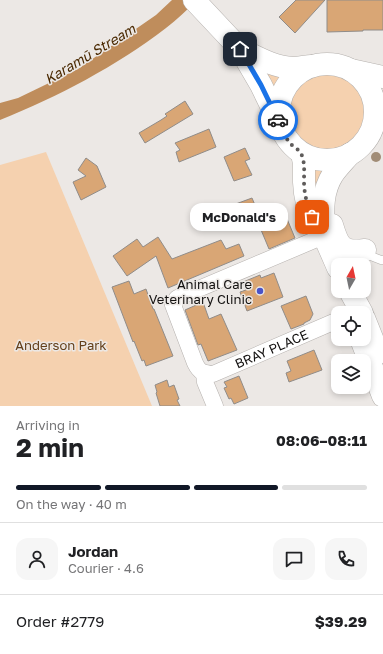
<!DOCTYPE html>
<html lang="en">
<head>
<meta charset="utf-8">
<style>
	body { margin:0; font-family:"Golos Text",sans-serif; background:#f6f6f6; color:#202124; height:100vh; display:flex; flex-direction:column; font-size:15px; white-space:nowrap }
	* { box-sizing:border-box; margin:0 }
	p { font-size:13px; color:#757577 }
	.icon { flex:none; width:22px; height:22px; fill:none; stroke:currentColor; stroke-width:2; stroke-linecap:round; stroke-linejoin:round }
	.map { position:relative; height:406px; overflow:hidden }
	.drawer { display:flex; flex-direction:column; background:#fff; flex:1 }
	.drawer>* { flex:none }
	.needle { width:26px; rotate:9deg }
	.tools { position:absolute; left:331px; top:258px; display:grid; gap:8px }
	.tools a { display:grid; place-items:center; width:40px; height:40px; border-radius:8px; background:#fff; box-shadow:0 2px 6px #0003; font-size:20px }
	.pin { position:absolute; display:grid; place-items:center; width:34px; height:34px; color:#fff; margin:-17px; border-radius:8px; box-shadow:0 2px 6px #0006 }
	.courier { position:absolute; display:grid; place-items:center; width:40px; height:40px; margin:-20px; border:3px solid #1a73e8; border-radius:50%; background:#fff; color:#222; box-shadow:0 1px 5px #0007 }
	.bubble { position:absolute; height:28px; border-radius:12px; background:#fff; box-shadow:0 2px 6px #0003; font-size:13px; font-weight:700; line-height:28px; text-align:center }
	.summary em { font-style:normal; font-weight:700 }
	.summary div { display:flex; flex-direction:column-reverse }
	.summary { display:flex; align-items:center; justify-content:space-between; height:68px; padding:0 16px }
	h1 { font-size:26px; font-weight:700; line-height:30px }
	.bar { display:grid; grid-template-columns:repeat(4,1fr); gap:6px 4px; align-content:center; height:48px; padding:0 16px }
	.bar i { height:5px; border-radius:3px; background:#e0e0e0 }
	.bar .selected { background:#111827 }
	.bar p { grid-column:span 4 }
	.line { display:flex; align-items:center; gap:10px; padding:0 16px; border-top:1px solid #e0e0e0 }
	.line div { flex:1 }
	.round { display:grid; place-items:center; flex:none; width:42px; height:42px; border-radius:12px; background:#f6f6f6 }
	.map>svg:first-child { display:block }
</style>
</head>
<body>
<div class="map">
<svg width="383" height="406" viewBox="0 0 383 406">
	<rect width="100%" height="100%" fill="#ece8e5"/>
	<g fill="#f5d1af">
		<circle cx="327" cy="112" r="48"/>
		<polygon points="260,67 289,74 276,96"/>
		<polygon points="46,152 152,406 0,406 0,165"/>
		<polygon points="311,165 316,166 329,167 317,203"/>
	</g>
	<path fill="#bf8d5c" d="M172,0h26c-11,9 -21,20 -32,28 -51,39 -107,68 -166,92v-17l18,-5 60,-29 78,-54z"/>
	<g fill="#d9a675" stroke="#908c89">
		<polygon points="296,0 325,0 295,33 279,17"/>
		<polygon points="327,0 383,0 383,30 363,30 363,31 327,32"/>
		<polygon points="185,101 193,114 145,143 139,133 161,120 167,116 165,114"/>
		<polygon points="209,129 216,147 179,162 176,152 180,150 175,143"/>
		<polygon points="245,148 250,159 245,161 252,175 234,181 224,157"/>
		<polygon points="86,158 97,166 106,187 81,200 73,182 86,176 78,170"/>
		<polygon points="252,198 260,217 242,226 233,205"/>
		<polygon points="285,214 295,238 269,249 259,225"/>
		<polygon points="158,237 172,259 221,240 226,249 239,244 244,256 168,288 156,256 127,276 113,256 137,239 143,247"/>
		<polygon points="274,273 283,297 247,311 240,292 246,290 243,282 260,275 261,278"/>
		<polygon points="129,281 134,294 146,289 153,309 154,309 173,356 146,366 144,360 142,361 134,341 133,342 112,287"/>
		<polygon points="306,296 313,314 310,320 304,323 304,324 291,329 281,306"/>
		<polygon points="203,302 209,319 221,314 237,350 208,361 201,344 198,345 185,310"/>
		<polygon points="314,350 322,370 289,382 286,373 291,371 287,361"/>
		<polygon points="239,376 248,398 234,404 231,398 229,399 224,388 227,387 224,382"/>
		<polygon points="167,380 169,387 174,385 179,399 177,400 180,406 160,406 156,393 157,392 155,385"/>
	</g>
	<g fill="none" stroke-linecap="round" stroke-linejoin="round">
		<defs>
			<polyline id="service" points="363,253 381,260 383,260"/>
			<g id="minor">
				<path id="s1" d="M324,236l-147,62 -4,7 22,58c5,10 8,10 18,11l125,-54"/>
				<polyline points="204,373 205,382 215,406"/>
			</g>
			<g id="secondary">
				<polyline points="194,0 240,49 261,85 279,122"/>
				<path d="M240,49c17,8 33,18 53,19 7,0 13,-2 19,-2"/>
				<circle cx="327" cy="112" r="48"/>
				<polyline points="351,70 383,77"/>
				<polyline points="302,154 304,163 304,182 305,193 308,209 315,225 324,236 338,268"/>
				<path d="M332,225c6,20 9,28 33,25"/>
				<path d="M324,233c-1,-21 -3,-40 9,-59 5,-7 11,-13 17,-20"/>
				<polyline points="350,291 362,313"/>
				<polyline points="364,318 378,353"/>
				<polyline points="361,339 383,396"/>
			</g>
		</defs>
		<use href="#service" stroke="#b5b1ae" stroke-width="9"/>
		<use href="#minor" stroke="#b5b1ae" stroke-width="17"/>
		<use href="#secondary" stroke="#b5b1ae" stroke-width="23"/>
		<use href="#service" stroke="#fff" stroke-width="8"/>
		<use href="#minor" stroke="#fff" stroke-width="16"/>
		<use href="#secondary" stroke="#fff" stroke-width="22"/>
	</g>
	<circle fill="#a18c76" cx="376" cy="157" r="5"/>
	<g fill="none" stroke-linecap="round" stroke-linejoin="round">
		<path stroke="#5f5c5b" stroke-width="4" stroke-dasharray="0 7.2" d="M278,120c4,8 6,16 12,23 3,4 11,7 12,13 3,8 2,16 2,25 0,12 3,24 8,36"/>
		<polyline stroke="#1a73e8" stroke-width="5" points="240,49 261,85 278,120"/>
	</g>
	<circle fill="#4a53c8" stroke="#ece8e5" stroke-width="1.5" cx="260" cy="291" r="4"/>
	<g text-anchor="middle" stroke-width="3" stroke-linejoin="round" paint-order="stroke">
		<g font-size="13" fill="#131110" stroke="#ece8e5" text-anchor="end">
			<text x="252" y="289">Animal Care<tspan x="252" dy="15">Veterinary Clinic</tspan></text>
		</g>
		<g font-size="13" fill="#64401b" stroke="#ece8e5">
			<text x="61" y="350">Anderson Park</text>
		</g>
		<g font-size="13" fill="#131110" stroke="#ece8e5">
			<text dy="5" stroke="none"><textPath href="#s1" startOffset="316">BRAY PLACE</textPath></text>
		</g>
		<g font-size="14" font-style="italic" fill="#492800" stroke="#ece8e5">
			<text transform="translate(90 54) rotate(-31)" y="5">Karamū Stream</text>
		</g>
	</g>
</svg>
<div class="tools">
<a><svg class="needle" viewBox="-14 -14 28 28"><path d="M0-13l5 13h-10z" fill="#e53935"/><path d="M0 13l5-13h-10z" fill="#757577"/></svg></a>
<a><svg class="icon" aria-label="locate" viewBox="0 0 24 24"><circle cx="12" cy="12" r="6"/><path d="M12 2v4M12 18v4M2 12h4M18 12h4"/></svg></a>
<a><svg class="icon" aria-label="layers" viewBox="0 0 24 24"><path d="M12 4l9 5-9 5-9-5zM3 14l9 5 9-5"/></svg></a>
</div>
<div class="pin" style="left:312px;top:217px;background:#ea580c"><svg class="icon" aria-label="bag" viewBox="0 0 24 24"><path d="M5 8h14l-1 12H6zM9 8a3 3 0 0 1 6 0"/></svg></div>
<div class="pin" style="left:240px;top:49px;background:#1f2937"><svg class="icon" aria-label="home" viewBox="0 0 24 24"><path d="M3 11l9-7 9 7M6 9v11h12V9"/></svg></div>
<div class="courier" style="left:278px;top:120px"><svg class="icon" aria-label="car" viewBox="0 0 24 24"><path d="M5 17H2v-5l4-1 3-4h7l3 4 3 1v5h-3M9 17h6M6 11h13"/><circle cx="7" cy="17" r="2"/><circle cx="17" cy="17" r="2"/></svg></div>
<div class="bubble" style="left:190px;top:203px;width:98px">McDonald's</div>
</div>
<section class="drawer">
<div class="summary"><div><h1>2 min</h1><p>Arriving in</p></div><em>08:06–08:11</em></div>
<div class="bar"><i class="selected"></i><i class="selected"></i><i class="selected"></i><i></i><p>On the way · 40 m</p></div>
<div class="line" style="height:72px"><a class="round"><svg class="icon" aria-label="person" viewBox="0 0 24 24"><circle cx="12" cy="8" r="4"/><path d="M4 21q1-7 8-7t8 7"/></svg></a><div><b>Jordan</b><p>Courier · 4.6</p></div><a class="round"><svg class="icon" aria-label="chat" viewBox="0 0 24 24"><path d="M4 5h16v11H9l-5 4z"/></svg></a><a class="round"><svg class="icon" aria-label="phone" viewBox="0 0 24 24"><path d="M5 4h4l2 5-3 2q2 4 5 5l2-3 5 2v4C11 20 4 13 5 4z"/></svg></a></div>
<div class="line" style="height:52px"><div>Order #2779</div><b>$39.29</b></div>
</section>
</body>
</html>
